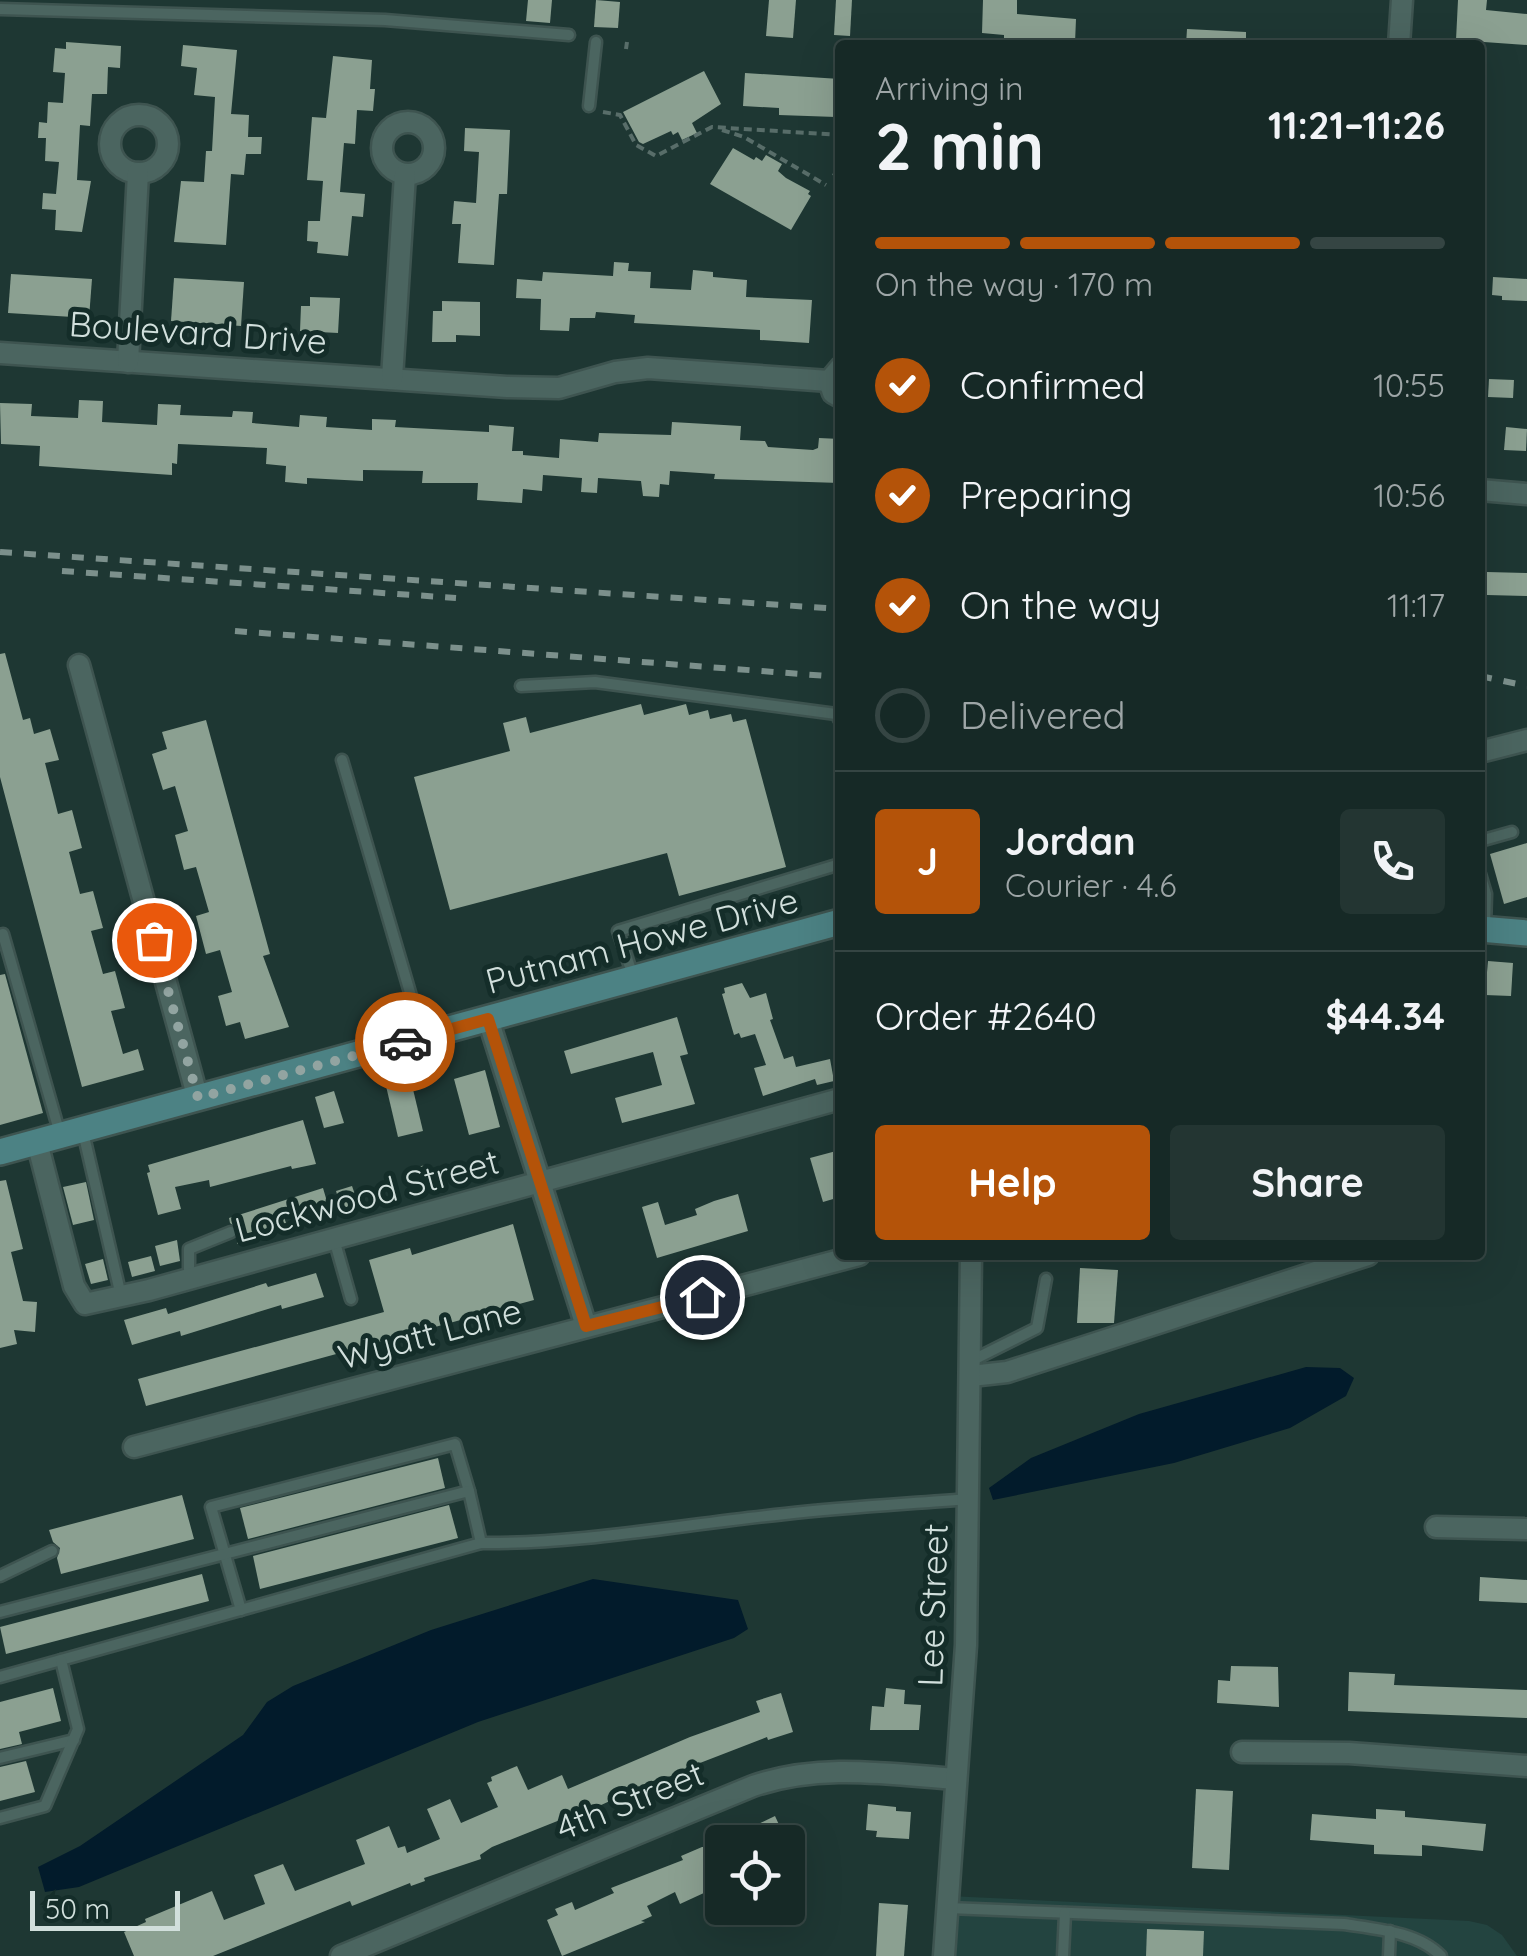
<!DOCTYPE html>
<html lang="en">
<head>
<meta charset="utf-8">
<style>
	body { margin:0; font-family:Quicksand,sans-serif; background:#233532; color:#f1f3f6; height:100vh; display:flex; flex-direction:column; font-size:38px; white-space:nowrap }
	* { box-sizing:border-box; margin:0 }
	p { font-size:32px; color:#9ea6a7 }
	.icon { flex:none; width:55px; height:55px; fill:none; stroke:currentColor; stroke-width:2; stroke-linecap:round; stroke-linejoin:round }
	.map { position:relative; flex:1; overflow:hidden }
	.sheet { position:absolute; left:835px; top:40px; width:650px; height:1220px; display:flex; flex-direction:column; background:#162926; border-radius:10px; box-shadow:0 10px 40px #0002,0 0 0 2px #354543 }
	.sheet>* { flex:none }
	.buttons { position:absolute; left:705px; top:1825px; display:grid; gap:20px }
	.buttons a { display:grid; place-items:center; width:100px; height:100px; border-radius:10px; background:#162926; box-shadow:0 10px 40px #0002,0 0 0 2px #354543; font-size:50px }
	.scale { position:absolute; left:30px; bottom:25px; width:150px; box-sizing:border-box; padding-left:10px; border:5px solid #d1dfdc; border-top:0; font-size:28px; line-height:35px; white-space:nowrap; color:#d1dfdc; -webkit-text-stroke:8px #142d29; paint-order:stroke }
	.pin { position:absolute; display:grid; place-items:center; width:85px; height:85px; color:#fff; margin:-42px; border:5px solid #fff; border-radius:50%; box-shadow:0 2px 10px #0007 }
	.courier { position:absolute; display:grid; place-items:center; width:100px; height:100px; margin:-50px; border:8px solid #b45309; border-radius:50%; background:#fff; color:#222; box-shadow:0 2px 12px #0007 }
	.summary em { font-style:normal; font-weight:700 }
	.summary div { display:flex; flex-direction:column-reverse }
	.summary { display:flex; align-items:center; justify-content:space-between; height:170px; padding:0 40px }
	h1 { font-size:65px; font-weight:700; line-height:75px }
	.bar { display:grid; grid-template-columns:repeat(4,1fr); gap:15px 10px; align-content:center; height:120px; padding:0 40px }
	.bar i { height:12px; border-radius:8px; background:#354543 }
	.bar .selected { background:#b45309 }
	.bar p { grid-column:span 4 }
	.line { display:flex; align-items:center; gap:25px; padding:0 40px; border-top:2px solid #354543 }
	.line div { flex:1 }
	.round { display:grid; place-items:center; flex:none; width:105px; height:105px; border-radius:10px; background:#233532 }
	ol { padding:0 40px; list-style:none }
	li { display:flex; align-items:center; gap:30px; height:110px }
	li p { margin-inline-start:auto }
	li .icon { padding:10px; border-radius:50%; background:#b45309; color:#fff; stroke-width:4 }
	li:last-child { color:#9ea6a7 }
	li i { width:55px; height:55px; border:5px solid #354543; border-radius:50% }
	.button { display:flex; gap:20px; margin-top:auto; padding:20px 40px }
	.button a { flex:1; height:115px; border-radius:10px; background:#b45309; color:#fff; font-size:40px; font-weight:700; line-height:115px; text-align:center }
	.button a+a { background:#233532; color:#f1f3f6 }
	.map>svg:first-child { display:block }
</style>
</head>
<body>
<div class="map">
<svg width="1527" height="1956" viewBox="0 0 1527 1956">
	<rect width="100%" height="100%" fill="#1e3733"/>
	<polygon fill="#234440" points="948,1896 1469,1921 1487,1925 1502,1935 1517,1956 945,1956"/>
	<g fill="#021b2b">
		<polygon points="1306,1367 1340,1368 1354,1378 1346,1396 1290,1428 1174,1463 993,1500 989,1488 1031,1458 1139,1414"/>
		<polygon points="593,1579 738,1600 748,1629 734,1638 478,1722 79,1887 45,1892 38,1867 80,1846 243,1735 267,1702 293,1686 431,1630"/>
	</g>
	<g fill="#8ba091">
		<polygon points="528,0 552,0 550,23 526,21"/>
		<polygon points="596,0 620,2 618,28 594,27"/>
		<polygon points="769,0 796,0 793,38 766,36"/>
		<polygon points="836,0 852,0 850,36 834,35"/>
		<polygon points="983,0 1017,0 1017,14 1076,19 1075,43 1004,39 1004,35 982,33"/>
		<polygon points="1458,0 1487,0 1486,10 1527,14 1527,45 1456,40"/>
		<polygon points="1187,29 1246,32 1246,45 1186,45"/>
		<polygon points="66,42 121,46 120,68 108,67 107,94 92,94 90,126 80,125 77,180 91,181 82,232 55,230 56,210 42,209 43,193 56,194 59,162 45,161 46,138 38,138 39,122 47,123 48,102 63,103 65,73 53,72 55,48 66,49"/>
		<polygon points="183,45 237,50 231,114 249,115 248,137 262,137 261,154 246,154 244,175 231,174 226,245 174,242 181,181 204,182 206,151 212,151 215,97 194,95 197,68 181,66"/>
		<polygon points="333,56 372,60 370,89 375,89 373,111 357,110 355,144 344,143 340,192 365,194 363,217 352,216 348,256 317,253 318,242 307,241 308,221 320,221 323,181 307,180 312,117 326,118"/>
		<polygon points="704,71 721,104 692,123 697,133 682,140 678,132 673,135 671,131 643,144 639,142 623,112"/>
		<polygon points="745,73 840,79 838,115 836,117 779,115 779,108 743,106"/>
		<polygon points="465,128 510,130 507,194 499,194 494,265 458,263 461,224 452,224 454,201 476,203 479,152 464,151"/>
		<polygon points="733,148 754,160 756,157 762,161 766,155 782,164 778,171 786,178 810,191 808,194 811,196 791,230 710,184"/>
		<polygon points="614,262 629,263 628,271 651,272 650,288 691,290 693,270 713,272 713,277 747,280 746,297 812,300 809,343 760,340 760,330 634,323 635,315 596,312 595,318 570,318 569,331 540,330 541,299 516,298 517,279 542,281 543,272 613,276"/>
		<polygon points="11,274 92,279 89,318 8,313"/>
		<polygon points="1493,277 1527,279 1527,301 1502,300 1502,296 1492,295"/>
		<polygon points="174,278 244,282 241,326 171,321"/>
		<polygon points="310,297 340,298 338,333 300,331 301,306 310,306"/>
		<polygon points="442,301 480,302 480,336 456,335 456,342 432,342 433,311 442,311"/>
		<polygon points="1489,379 1514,380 1513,398 1488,397"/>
		<polygon points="79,400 103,401 102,422 157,425 158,404 181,405 180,415 232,417 233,411 253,412 252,423 299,427 300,415 327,417 326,427 372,430 372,419 396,420 395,427 489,432 489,425 514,427 512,451 523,451 523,455 559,458 560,439 598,442 599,433 671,435 672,422 741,426 740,440 765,441 768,447 813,450 818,448 819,438 840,439 840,483 714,479 715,474 670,471 669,485 660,484 659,497 643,496 641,481 598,478 597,493 581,492 582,478 543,475 542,491 523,489 522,503 477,500 478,483 422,483 423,471 363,470 363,481 307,478 307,484 285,482 286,466 266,464 267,448 178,444 177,464 172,463 172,475 39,466 40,446 1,444 0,403 32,404 31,416 78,418"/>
		<polygon points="1506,427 1527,429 1526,451 1504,450"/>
		<polygon points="1487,572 1527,573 1527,596 1487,595"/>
		<polygon points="5,653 23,720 30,718 34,734 50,729 59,760 45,763 53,794 58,814 72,810 82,848 69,852 80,894 93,891 103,928 91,931 103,974 115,971 125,1008 111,1011 123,1054 138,1049 144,1070 82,1087 0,777 0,654"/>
		<polygon points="641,704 644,715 686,704 689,715 708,710 710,719 731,714 733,722 746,719 786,867 679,896 667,853 450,910 414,777 510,751 503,723 526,717 530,733"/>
		<polygon points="206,720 270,954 263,956 289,1027 245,1039 240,1022 226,1026 218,996 232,992 220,950 206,954 196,916 209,912 196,867 184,870 175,835 188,831 175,786 163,790 152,754 167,749 162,732"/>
		<polygon points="1527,843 1527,897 1504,904 1490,854"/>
		<polygon points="1488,961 1513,963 1511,996 1485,995"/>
		<polygon points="5,974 43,1113 0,1125 0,975"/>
		<polygon points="742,983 750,998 766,993 773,1019 770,1020 784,1059 793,1056 796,1067 830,1059 834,1081 817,1085 815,1079 763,1096 754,1068 766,1065 755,1034 741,1038 739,1033 734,1035 722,994 725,993 724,988"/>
		<polygon points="677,1017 688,1054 680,1056 695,1104 622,1123 615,1098 662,1085 653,1052 571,1074 564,1051"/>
		<polygon points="485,1070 500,1127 469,1135 454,1079"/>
		<polygon points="411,1081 423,1131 398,1137 386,1086"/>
		<polygon points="334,1091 344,1123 324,1128 315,1097"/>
		<polygon points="303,1120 316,1164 292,1169 291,1166 210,1187 209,1180 175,1187 181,1209 158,1215 147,1173 150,1172 148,1165"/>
		<polygon points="840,1150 840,1197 823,1202 810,1158"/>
		<polygon points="425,1165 430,1184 409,1190 404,1171"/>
		<polygon points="6,1180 23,1249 11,1252 23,1301 37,1302 35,1332 14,1330 17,1344 0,1348 0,1181"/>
		<polygon points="86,1182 94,1220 73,1225 63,1187"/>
		<polygon points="352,1186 359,1206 342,1211 336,1191"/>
		<polygon points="323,1188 328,1205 284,1217 286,1223 257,1231 259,1238 237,1244 239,1230 230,1223 229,1218"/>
		<polygon points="738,1194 748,1231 657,1258 642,1207 658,1202 665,1225 697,1215 695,1209 714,1201"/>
		<polygon points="513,1224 534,1300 146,1406 138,1379 384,1312 369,1260 410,1248 412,1255"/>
		<polygon points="177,1240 180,1261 160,1266 155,1246"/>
		<polygon points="151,1256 155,1271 132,1277 128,1262"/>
		<polygon points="103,1259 108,1280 91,1284 85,1264"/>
		<polygon points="1080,1268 1118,1270 1114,1323 1077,1323"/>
		<polygon points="316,1273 324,1297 282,1309 281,1305 181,1336 180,1331 132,1345 124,1320 166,1308 168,1314 266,1283 268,1287"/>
		<polygon points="438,1458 445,1488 248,1539 240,1508"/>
		<polygon points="182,1495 194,1539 61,1574 57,1558 60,1548 53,1542 49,1530"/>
		<polygon points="449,1505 458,1538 260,1589 253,1556"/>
		<polygon points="202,1574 209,1601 6,1654 0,1627"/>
		<polygon points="1480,1577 1527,1580 1527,1603 1479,1601"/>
		<polygon points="1231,1666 1278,1667 1279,1707 1217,1703 1218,1680 1230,1681"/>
		<polygon points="1349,1672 1395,1674 1394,1685 1527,1690 1527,1718 1348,1711"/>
		<polygon points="53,1688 61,1721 19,1732 22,1744 0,1749 0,1702"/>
		<polygon points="886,1688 905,1690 904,1704 921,1705 919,1730 870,1730 872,1706 884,1707"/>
		<polygon points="781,1693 793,1732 768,1740 767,1737 687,1768 690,1776 674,1783 671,1776 653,1781 571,1819 570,1816 492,1847 480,1855 481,1859 424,1878 425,1881 411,1886 410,1883 352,1906 350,1901 213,1956 134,1956 124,1932 146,1922 145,1919 212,1891 224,1920 265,1904 254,1875 283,1864 295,1891 365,1864 356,1840 389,1826 398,1848 405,1846 407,1853 440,1839 427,1809 450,1799 461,1823 498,1807 487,1783 492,1781 491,1777 517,1766 528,1790 562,1775 568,1789 690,1737 760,1712 756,1701"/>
		<polygon points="26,1761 35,1792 0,1801 0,1767"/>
		<polygon points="1196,1789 1233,1791 1229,1870 1192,1868"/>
		<polygon points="868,1804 896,1807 896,1811 911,1812 909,1839 876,1837 877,1831 866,1830"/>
		<polygon points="1376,1809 1405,1811 1405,1817 1486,1824 1483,1851 1422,1845 1422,1856 1374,1854 1374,1845 1310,1840 1312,1814 1376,1819"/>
		<polygon points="775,1816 787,1842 755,1842 748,1829"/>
		<polygon points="702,1847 708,1847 722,1876 711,1881 714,1886 719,1886 680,1904 675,1892 647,1906 652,1916 641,1921 645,1922 562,1956 547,1920 558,1915 555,1909 572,1902 575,1910 614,1893 611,1888 683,1860 681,1856"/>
		<polygon points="879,1903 908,1905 904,1956 876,1956"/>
		<polygon points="1147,1929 1204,1931 1203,1956 1146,1956"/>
	</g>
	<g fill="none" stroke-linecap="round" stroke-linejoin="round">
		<defs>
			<g id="lane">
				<polyline points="0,9 385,20 569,35"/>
				<polyline points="589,106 596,42"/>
				<polyline points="521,686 595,682 836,714 840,721"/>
				<polyline points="342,760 423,1037"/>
				<polyline points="1480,841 1512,832"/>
				<polyline points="1480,874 1486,894 1485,928"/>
				<polyline points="0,935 3,934 60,1134"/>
				<polyline points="633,976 618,931 840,864"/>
				<polyline points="83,1132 121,1296"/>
				<polyline points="334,1239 351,1299"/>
				<polyline points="189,1278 189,1249 231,1232"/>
				<polyline points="971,1361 1037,1328 1046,1279"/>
				<polyline points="0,1576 52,1551"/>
				<polyline points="241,1610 211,1507 455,1444 469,1491"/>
				<polyline points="0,1612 469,1491 481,1543"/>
				<path d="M0,1677l481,-134c102,1 203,-19 304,-29 61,-7 122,-10 183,-15"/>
				<polyline points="0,1758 74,1740"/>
				<polyline points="0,1818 45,1806 78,1729 61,1660"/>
				<path d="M948,1908l396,16c32,5 74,8 97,32"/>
				<polyline points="1063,1956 1065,1913"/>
				<polyline points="1389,1956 1390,1931"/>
			</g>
			<g id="street">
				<polyline points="1399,45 1402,0"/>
				<circle cx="139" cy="144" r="29"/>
				<circle cx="408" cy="148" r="26"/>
				<polyline points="0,353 507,387 559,388 615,372 648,368 829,381"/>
				<polyline points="128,362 138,173"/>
				<polyline points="840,368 829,381 833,393 840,397"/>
				<polyline points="392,378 405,175"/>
				<polyline points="1480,490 1527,494"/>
				<polyline points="79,665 198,1099"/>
				<polyline points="1480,752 1527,740"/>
				<polyline points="488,1019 586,1326"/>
				<polyline points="37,1142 74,1286 85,1304 149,1290 840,1099"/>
				<polyline points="971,1376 1007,1372 1368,1255"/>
				<polyline points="134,1447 859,1255"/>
				<polyline points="1436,1527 1527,1529"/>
				<polyline points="1242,1752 1349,1753 1527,1766"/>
				<path d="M341,1956l412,-170c67,-23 135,-12 203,-7"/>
				<polyline points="944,1956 966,1645 971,1255"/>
			</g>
			<g id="secondary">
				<polyline points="1480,929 1527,933"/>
				<polyline points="0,1152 840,922"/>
			</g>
		</defs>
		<use href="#lane" stroke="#3e5450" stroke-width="15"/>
		<use href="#street" stroke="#3e5450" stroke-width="25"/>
		<use href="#secondary" stroke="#3e5450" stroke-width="30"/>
		<g stroke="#586d69" stroke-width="4" stroke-dasharray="8 5" stroke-linecap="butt">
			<polyline points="626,49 627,42"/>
			<polyline points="603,112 620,115 636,145 656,156 712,127 840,135"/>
			<polyline points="722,130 744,137 826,185"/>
			<polyline points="833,173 840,177"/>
		</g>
		<use href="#lane" stroke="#4b6560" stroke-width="10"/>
		<use href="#street" stroke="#4b6560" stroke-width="20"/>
		<use href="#secondary" stroke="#4c8284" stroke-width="25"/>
		<g stroke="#7c908c" stroke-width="6" stroke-dasharray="12 12" stroke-linecap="butt">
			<polyline points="0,552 840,609"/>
			<polyline points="62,571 456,598"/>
			<polyline points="235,631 840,677"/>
			<polyline points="1480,676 1527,686"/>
		</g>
	</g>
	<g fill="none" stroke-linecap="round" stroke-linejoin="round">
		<polyline stroke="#92a4a1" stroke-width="10" stroke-dasharray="0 18" points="154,940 198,1098 405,1042"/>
		<polyline stroke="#b45309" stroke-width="12" points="405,1042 488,1019 586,1326 702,1297"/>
	</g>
	<g text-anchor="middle" stroke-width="10" stroke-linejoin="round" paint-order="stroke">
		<g font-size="35" fill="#d1dfdc" stroke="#142d29">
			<text transform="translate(198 333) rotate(4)" y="12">Boulevard Drive</text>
			<text transform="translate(642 941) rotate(-15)" y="12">Putnam Howe Drive</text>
			<text transform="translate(367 1196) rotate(-15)" y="12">Lockwood Street</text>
			<text transform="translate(430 1334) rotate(-15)" y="12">Wyatt Lane</text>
			<text transform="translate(933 1605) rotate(-88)" y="12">Lee Street</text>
			<text transform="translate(630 1801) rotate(-22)" y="12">4th Street</text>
		</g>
	</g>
</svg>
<div class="buttons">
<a><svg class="icon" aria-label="locate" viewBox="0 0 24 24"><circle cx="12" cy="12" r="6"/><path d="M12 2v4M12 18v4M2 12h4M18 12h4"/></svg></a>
</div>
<div class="scale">50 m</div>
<div class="pin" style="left:154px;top:940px;background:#ea580c"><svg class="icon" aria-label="bag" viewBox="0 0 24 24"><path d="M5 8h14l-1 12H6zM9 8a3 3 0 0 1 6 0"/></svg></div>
<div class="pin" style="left:702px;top:1297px;background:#1f2937"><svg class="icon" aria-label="home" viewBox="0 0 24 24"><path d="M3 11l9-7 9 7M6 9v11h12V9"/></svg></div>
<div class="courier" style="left:405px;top:1042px"><svg class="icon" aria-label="car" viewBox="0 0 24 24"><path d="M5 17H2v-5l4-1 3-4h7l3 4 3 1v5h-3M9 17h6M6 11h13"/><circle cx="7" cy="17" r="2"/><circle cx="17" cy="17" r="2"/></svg></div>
<section class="sheet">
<div class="summary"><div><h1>2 min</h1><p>Arriving in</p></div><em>11:21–11:26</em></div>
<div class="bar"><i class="selected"></i><i class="selected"></i><i class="selected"></i><i></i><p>On the way · 170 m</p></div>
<ol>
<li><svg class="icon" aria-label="check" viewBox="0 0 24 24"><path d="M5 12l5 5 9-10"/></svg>Confirmed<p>10:55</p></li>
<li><svg class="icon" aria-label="check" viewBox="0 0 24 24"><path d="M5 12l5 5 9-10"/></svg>Preparing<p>10:56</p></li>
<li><svg class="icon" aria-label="check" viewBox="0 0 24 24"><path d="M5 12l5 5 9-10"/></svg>On the way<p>11:17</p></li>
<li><i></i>Delivered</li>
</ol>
<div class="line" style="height:180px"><b class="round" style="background:#b45309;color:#fff">J</b><div><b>Jordan</b><p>Courier · 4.6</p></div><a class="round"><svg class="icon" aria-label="phone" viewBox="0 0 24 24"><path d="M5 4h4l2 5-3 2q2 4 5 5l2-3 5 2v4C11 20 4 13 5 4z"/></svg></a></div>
<div class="line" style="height:130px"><div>Order #2640</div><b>$44.34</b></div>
<div class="button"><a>Help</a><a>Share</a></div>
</section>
</div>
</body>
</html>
